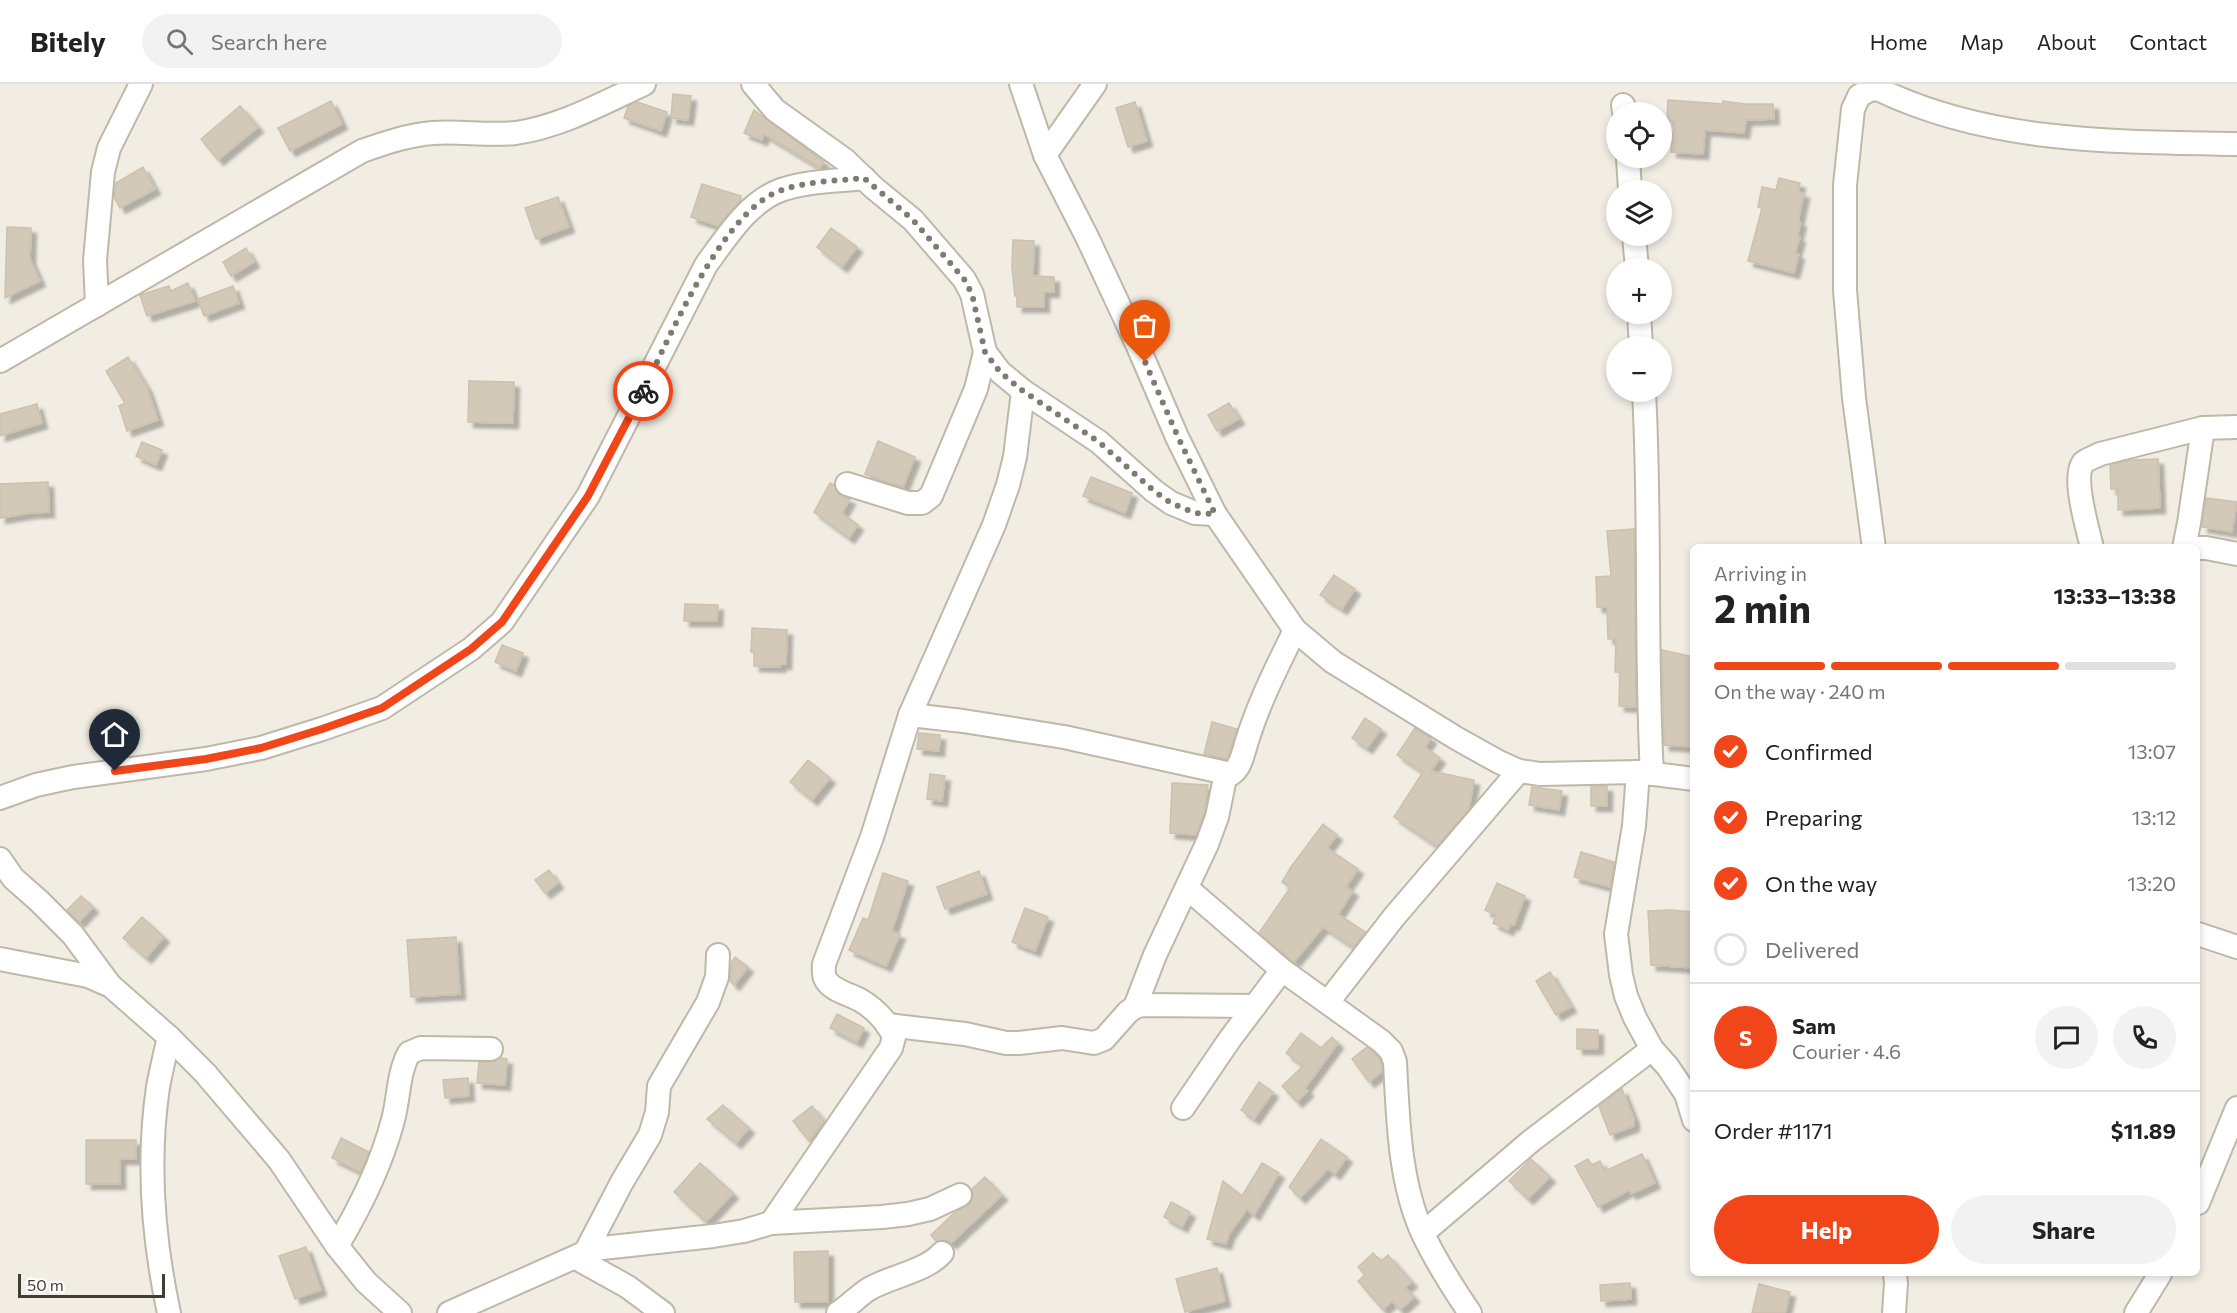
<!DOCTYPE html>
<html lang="en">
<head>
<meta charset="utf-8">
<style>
	body { margin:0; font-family:Commissioner,sans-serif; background:#f2f2f2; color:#222; height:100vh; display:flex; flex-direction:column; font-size:22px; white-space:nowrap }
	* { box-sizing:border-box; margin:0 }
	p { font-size:20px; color:#767676 }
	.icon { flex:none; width:33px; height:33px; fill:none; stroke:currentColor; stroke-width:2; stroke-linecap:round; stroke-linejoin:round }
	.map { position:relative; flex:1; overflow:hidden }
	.sheet { position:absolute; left:1690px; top:460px; width:510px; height:732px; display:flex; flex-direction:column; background:#fff; border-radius:9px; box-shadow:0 3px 9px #0003 }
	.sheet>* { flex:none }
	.fabs { position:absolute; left:1606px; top:18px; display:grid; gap:12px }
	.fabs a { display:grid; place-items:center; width:66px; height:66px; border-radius:50%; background:#fff; box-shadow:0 3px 9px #0003; font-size:30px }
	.scale { position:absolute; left:18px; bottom:15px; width:147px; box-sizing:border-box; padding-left:6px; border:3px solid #423d34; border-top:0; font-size:16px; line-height:21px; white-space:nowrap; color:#423d34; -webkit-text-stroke:4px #fff; paint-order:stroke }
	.pin { position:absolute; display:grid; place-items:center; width:51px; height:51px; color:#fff; margin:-62px -26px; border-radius:50% 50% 50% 0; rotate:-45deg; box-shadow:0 0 6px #0007 }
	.pin .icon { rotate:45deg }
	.courier { position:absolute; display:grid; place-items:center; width:60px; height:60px; margin:-30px; border:4px solid #f1461a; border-radius:50%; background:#fff; color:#222; box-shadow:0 2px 8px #0007 }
	.head em { font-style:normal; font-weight:700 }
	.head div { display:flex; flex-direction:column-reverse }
	.head { display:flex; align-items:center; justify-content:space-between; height:102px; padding:0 24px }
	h1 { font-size:39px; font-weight:700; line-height:45px }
	.bar { display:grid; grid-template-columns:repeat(4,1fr); gap:9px 6px; align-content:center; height:72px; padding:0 24px }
	.bar i { height:8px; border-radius:4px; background:#e0e0e0 }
	.bar .selected { background:#f1461a }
	.bar p { grid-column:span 4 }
	.line { display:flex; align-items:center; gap:15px; padding:0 24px; border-top:2px solid #e0e0e0 }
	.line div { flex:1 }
	.round { display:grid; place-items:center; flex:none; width:63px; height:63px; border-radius:32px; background:#f2f2f2 }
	ol { padding:0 24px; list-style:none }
	li { display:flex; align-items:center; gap:18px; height:66px }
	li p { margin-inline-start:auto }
	li .icon { padding:6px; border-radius:50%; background:#f1461a; color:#fff; stroke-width:4 }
	li:last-child { color:#767676 }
	li i { width:33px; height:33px; border:3px solid #e0e0e0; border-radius:50% }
	.action { display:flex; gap:12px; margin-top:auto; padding:12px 24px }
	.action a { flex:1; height:69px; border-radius:36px; background:#f1461a; color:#fff; font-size:24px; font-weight:700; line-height:69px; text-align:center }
	.action a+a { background:#f2f2f2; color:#222 }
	header { display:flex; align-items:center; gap:36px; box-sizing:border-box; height:84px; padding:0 30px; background:#fff; border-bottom:2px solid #e0e0e0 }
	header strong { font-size:28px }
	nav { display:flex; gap:33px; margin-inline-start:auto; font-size:21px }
	.search { width:420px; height:54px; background:#f2f2f2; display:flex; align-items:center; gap:15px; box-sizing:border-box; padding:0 21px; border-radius:33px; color:#767676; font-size:22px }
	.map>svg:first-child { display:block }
</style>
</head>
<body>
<header>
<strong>Bitely</strong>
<div class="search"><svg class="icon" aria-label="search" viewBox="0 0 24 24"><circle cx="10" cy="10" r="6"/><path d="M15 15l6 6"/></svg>Search here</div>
<nav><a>Home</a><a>Map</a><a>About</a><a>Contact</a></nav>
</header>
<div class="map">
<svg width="2237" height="1229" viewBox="0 0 2237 1229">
	<defs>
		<filter id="shadow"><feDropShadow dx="5.5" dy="5.5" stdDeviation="1.5" flood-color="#0004"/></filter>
	</defs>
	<rect width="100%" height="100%" fill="#f1ede3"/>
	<g fill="#d2c9b9" stroke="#ccc1ad" stroke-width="1.5" filter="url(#shadow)">
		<polygon points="673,10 691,12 688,36 671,34"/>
		<polygon points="1668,16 1723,20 1723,17 1745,20 1773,20 1774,35 1746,36 1744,49 1705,46 1703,70 1671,68 1674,38 1667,38"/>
		<polygon points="331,17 342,40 290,67 278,44"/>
		<polygon points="637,18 667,28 661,47 624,34 628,22"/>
		<polygon points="1135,18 1147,57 1128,63 1116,24"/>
		<polygon points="240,22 258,43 218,76 201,55"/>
		<polygon points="754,26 824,78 820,84 764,50 762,56 744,49"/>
		<polygon points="143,83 155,105 120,124 114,113 116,99"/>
		<polygon points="1779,94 1800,99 1798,108 1804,109 1798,137 1801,138 1797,153 1800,153 1795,170 1799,170 1794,189 1748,177 1762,124 1758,123 1762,103 1776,106"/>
		<polygon points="702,100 741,112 740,117 718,142 691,133"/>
		<polygon points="558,113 569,143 536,155 525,124"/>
		<polygon points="7,143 31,144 30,175 40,197 5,214"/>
		<polygon points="831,144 857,163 842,183 817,163"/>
		<polygon points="1013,156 1034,157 1033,192 1054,193 1054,208 1044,208 1044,223 1017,223 1017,212 1015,212 1012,183"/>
		<polygon points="246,164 254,178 231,192 223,178"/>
		<polygon points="188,199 195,217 147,232 140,211 169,202 171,207"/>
		<polygon points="233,202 239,219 204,232 198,215"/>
		<polygon points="128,273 147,304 158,336 127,347 119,322 125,319 106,287"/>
		<polygon points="469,297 514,298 513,339 468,338"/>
		<polygon points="1229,319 1239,335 1217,347 1208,331"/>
		<polygon points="37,320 42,339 0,352 0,330"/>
		<polygon points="878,357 915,373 903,403 865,390"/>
		<polygon points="142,358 162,366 156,381 136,372"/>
		<polygon points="2158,375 2160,424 2118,426 2118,405 2111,405 2110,381 2132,376"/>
		<polygon points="1091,393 1132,409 1125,429 1083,412"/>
		<polygon points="48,398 49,428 30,429 0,434 0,400"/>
		<polygon points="830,399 834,401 838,410 850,415 842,429 858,441 849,454 814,428"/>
		<polygon points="2206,414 2237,418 2232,448 2202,443"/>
		<polygon points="1634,445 1636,623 1619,622 1620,588 1615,588 1616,555 1608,555 1607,523 1597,523 1596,493 1611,492 1607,447"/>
		<polygon points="1334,491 1355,505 1342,525 1320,511"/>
		<polygon points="685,520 718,521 717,537 684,537"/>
		<polygon points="752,544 787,546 786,580 780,580 780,583 754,582 754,568 751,568"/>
		<polygon points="502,561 523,569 516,587 495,578"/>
		<polygon points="1662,566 1694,573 1694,663 1664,661"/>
		<polygon points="1365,634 1381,645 1367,664 1352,654"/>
		<polygon points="1212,638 1237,645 1227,675 1204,670"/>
		<polygon points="1415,644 1431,654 1425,663 1440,674 1431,687 1474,696 1469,725 1437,762 1394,733 1423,688 1397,671"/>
		<polygon points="919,649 940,651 939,667 917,665"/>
		<polygon points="808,676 830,694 812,716 790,698"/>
		<polygon points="930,690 945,692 942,717 927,715"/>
		<polygon points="1172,699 1208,701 1204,729 1196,751 1170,749"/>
		<rect x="1591" y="702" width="16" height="20"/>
		<polygon points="1532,703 1562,707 1559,726 1529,721"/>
		<polygon points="1323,740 1337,751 1327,764 1358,785 1346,803 1353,807 1338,830 1365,848 1353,863 1323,843 1294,878 1259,849 1290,804 1282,798 1291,783"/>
		<polygon points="1581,768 1614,778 1610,803 1574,793"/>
		<polygon points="549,786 558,799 545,809 535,796"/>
		<polygon points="979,787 987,810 945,825 937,803"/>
		<polygon points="883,789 908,797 892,847 900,850 886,882 849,866 863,834 868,836"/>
		<polygon points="1497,799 1525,812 1514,841 1511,840 1508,846 1493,839 1496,831 1485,826"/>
		<polygon points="81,812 93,823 79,838 67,826"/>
		<polygon points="1025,824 1048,833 1035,867 1012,858"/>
		<polygon points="1671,826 1694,828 1694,884 1651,881 1648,827"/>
		<polygon points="142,833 164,853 146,874 123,854"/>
		<polygon points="456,853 460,910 411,913 407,856"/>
		<polygon points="735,873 748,883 734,901 730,897 731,879"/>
		<polygon points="1550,888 1571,923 1556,931 1536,897"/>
		<polygon points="837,930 864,944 857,958 830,944"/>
		<polygon points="1577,945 1598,946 1598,965 1577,965"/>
		<polygon points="1301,949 1321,964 1332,953 1338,959 1305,1004 1308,1007 1297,1018 1282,1002 1303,982 1286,969"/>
		<polygon points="1367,963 1379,974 1382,981 1382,988 1369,998 1352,975"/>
		<polygon points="500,974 507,975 505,1001 477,999 479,978 491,978"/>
		<polygon points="468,994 469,1012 445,1014 443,996"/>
		<polygon points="1259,998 1273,1008 1254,1035 1241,1026"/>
		<polygon points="1622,1005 1634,1035 1634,1042 1610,1051 1599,1022"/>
		<polygon points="723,1021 749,1044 736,1059 707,1035"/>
		<polygon points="812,1022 824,1037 809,1057 793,1037"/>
		<polygon points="341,1054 369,1068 361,1088 332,1074"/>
		<polygon points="1321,1055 1347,1073 1335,1090 1328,1085 1300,1114 1289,1103"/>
		<polygon points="86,1056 136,1056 136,1075 120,1075 120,1100 86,1100"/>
		<polygon points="1642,1070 1655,1099 1631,1110 1629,1106 1598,1123 1575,1082 1588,1075 1592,1081 1600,1077 1605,1087"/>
		<polygon points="1531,1075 1550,1093 1528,1115 1509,1097"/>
		<polygon points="700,1079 733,1109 706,1138 674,1108"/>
		<polygon points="1262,1079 1279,1089 1254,1131 1247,1125 1229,1150 1226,1160 1207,1155 1223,1097 1242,1112"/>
		<polygon points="985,1093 1002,1111 951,1159 946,1156 936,1157 931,1151 954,1129 971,1119 973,1112 972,1105"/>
		<polygon points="1171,1118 1190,1128 1182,1143 1164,1133"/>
		<polygon points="306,1163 321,1206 295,1215 279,1172"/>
		<polygon points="828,1167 828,1218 795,1218 794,1168"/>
		<polygon points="1373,1169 1381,1177 1388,1171 1412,1198 1405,1203 1414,1213 1400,1226 1392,1217 1383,1226 1358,1197 1365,1191 1358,1183"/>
		<polygon points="1217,1184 1225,1217 1185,1228 1176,1195"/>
		<polygon points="1630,1199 1631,1215 1601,1217 1600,1201"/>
		<polygon points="1759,1200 1790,1208 1785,1229 1752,1229"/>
	</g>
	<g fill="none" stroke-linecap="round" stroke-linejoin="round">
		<defs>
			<g id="minor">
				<polyline points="753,0 775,26 845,76 874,104 913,136 964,195 972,210 985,268 1000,288 1023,307 1099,358 1154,407 1171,419 1195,429 1215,430"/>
				<polyline points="1021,0 1045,71 1087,153 1137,260 1177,353 1215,430 1295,546 1333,578 1456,654 1499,678 1519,687 1540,690 1638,688 1694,695"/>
				<polyline points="1623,21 1624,28"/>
				<polyline points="1045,71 1095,0"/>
				<polyline points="1628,74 1630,106"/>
				<polyline points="1634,152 1637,184"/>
				<polyline points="97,221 95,176 103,88 109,64 141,0"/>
				<polyline points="1639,230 1641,262"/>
				<path d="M0,277l362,-210c23,-8 46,-16 71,-18 27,-2 56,3 83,0 46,-7 87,-30 128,-49"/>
				<path d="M1644,308c7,127 1,254 8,382"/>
				<polyline points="847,400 908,419 922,419 931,412 976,305 985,268"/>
				<path d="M1874,464l-20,-150 -9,-108v-105l8,-76 6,-13 12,-7 9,1c111,53 236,52 357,54"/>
				<path d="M2092,464c-4,-19 -20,-69 -9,-85 4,-4 12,-6 17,-9l103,-26 34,-1"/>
				<polyline points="2184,464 2189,439 2203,344"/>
				<polyline points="2198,464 2206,464 2237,470"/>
				<path d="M910,631l53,6 101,16 167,37c10,-6 12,-21 16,-33 12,-39 30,-74 48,-111"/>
				<polyline points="1638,688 1634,742 1616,850 1621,891 1626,912 1635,934 1652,965 1668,983 1686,1010 1694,1036"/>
				<path d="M0,714l36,-13 37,-8 133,-18 55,-11 61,-19 60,-21 89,-59 31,-27 86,-126 118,-231c20,-27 42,-63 75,-75 25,-9 56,-9 83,-12"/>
				<polyline points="0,775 13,794 39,817 73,851 110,901"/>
				<path d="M1187,804l95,82 99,71 10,10 4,11c3,56 4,120 28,172 13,27 30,54 47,79"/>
				<polyline points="2198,850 2237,863"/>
				<polyline points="0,875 88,892 111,902 169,953 205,989 279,1076 337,1162 366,1198 400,1229"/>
				<polyline points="1328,918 1394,833 1519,687"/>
				<polyline points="1135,923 1155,871 1207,760 1217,733 1226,689"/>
				<polyline points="887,941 965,950 1006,959 1019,959 1062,954 1094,959 1104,955 1128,928 1135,923 1143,921 1255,922"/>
				<polyline points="1183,1024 1230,955 1282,886"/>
				<polyline points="2198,1119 2237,1024"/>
				<path d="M771,1139l120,-175 3,-11c-6,-15 -20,-29 -34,-37 -11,-6 -30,-10 -35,-22 -2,-4 -1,-10 -1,-14l48,-127 38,-122 84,-190 14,-40 7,-28 8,-66"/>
				<polyline points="1423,1149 1531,1057 1652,965"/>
				<path d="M337,1162c24,-40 44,-80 56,-126 6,-22 5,-47 16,-67l12,-5 70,1"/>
				<polyline points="586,1167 622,1098 650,1051 657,1028 659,1002 708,918 717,893 718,871"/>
				<polyline points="576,1174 628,1203 663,1229"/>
				<path d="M169,1229c-16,-74 -22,-151 -11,-226 3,-16 7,-33 11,-50"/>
				<polyline points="449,1229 593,1165 713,1152 744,1147 771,1139 882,1133 908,1130 930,1125 960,1111"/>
				<path d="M838,1229c11,-7 20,-17 31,-24 22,-13 56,-17 73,-36"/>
				<polyline points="1894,1229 1896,1199 1895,1190"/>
				<polyline points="2136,1229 2160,1190"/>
			</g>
		</defs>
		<use href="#minor" stroke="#beb8a9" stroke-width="26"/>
		<use href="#minor" stroke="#fff" stroke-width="22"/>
	</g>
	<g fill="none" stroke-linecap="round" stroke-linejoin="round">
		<path stroke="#7f7b71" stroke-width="6" stroke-dasharray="0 10.8" d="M643,307c27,-54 80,-182 139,-201 25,-9 55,-9 82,-12l49,42 51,59 8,15 13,58 15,20 23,19 76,51 55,49 17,12 24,10 20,1 -37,-77 -33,-75"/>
		<polyline stroke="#f1461a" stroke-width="8" points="115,687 206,675 261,664 322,645 382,624 471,565 502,538 588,412 643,307"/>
	</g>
</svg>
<div class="fabs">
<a><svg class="icon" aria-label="locate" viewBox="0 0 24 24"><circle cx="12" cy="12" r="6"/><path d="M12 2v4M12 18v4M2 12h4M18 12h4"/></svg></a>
<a><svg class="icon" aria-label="layers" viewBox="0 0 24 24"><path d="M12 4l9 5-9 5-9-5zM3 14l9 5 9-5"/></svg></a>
<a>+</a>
<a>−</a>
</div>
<div class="scale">50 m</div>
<div class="pin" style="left:1145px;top:278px;background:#ea580c"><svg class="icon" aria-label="bag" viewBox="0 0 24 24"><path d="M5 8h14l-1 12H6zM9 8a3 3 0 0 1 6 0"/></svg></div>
<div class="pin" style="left:115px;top:687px;background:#1f2937"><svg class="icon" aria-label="home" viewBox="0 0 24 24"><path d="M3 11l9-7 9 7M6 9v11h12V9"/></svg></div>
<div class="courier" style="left:643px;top:307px"><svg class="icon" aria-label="bike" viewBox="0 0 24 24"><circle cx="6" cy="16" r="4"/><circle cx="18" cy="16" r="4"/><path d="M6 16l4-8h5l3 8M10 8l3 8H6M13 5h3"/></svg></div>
<section class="sheet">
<div class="head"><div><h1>2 min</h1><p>Arriving in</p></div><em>13:33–13:38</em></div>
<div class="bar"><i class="selected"></i><i class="selected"></i><i class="selected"></i><i></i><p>On the way · 240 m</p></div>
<ol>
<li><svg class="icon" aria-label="check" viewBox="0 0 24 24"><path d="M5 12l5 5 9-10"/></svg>Confirmed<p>13:07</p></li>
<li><svg class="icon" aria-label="check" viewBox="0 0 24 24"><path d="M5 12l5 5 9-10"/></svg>Preparing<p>13:12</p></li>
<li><svg class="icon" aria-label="check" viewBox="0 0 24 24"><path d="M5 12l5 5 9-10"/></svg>On the way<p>13:20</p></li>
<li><i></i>Delivered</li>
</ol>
<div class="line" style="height:108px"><b class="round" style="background:#f1461a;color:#fff">S</b><div><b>Sam</b><p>Courier · 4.6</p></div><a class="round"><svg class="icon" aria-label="chat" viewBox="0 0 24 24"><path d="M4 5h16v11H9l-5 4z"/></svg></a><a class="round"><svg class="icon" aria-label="phone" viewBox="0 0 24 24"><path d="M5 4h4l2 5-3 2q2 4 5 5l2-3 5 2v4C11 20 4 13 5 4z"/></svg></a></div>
<div class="line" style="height:78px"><div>Order #1171</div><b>$11.89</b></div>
<div class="action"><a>Help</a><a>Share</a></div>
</section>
</div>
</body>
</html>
